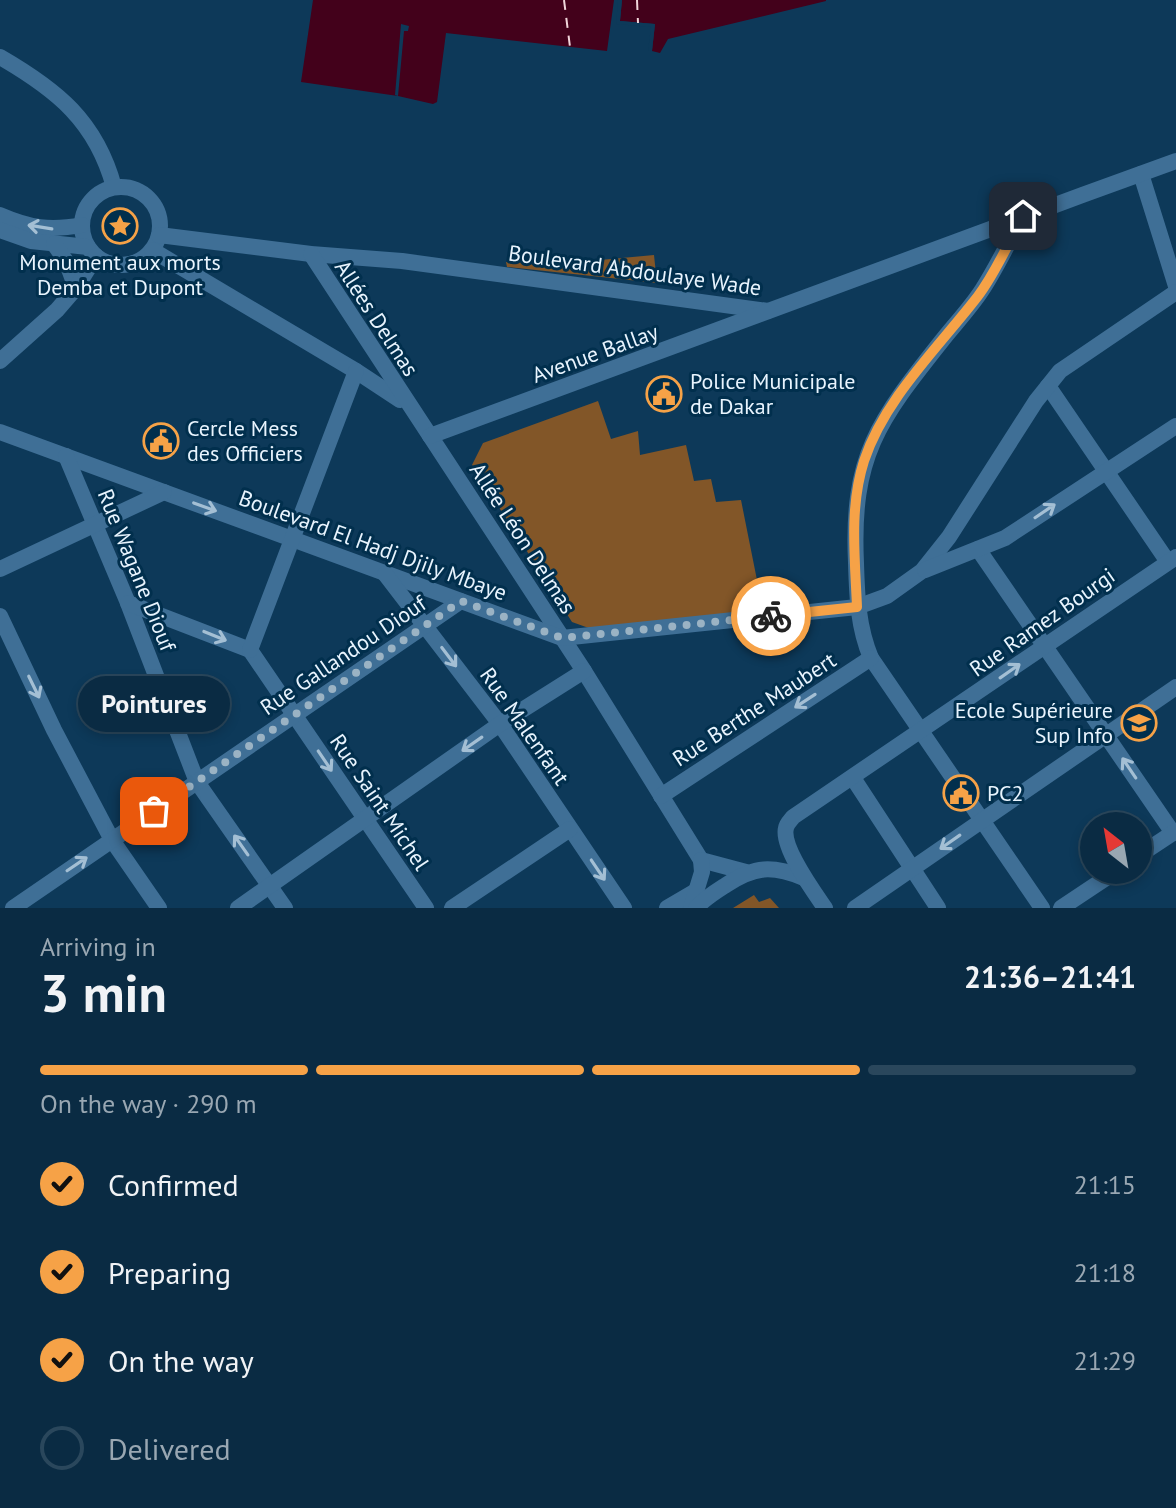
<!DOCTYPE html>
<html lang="en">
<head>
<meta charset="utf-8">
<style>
	body { margin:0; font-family:"PT Sans",sans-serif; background:#18374e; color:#f1f3f6; height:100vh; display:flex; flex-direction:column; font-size:30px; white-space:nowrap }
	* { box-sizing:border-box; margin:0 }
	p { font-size:26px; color:#99a7b2 }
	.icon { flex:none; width:44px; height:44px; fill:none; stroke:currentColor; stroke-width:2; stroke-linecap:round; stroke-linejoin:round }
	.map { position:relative; height:908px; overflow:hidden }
	.panel { display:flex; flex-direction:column; background:#0a2b43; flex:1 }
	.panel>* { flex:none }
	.needle { width:52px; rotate:329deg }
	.buttons { position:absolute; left:1080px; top:812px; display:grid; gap:16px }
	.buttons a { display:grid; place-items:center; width:72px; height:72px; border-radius:50%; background:#0a2b43; box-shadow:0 4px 12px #0003,0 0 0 2px #2a475c; font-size:40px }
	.pin { position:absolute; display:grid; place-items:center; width:68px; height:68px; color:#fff; margin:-34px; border-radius:16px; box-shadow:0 4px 12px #0006 }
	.courier { position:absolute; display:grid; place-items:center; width:80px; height:80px; margin:-40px; border:6px solid #f6a247; border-radius:50%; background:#fff; color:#222; box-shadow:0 2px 10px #0007 }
	.bubble { position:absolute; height:56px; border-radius:28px; background:#0a2b43; box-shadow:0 4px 12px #0003,0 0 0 2px #2a475c; font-size:26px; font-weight:700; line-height:56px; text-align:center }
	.summary em { font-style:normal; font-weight:700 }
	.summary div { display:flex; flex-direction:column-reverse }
	.summary { display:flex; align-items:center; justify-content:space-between; height:136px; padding:0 40px }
	h1 { font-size:52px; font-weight:700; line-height:60px }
	.bar { display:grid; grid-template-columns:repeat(4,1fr); gap:12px 8px; align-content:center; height:96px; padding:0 40px }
	.bar i { height:10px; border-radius:6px; background:#2a475c }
	.bar .active { background:#f6a247 }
	.bar p { grid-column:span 4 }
	ol { padding:0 40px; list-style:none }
	li { display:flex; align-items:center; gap:24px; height:88px }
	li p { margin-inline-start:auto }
	li .icon { padding:8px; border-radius:50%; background:#f6a247; color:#111; stroke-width:4 }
	li:last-child { color:#99a7b2 }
	li i { width:44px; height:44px; border:4px solid #2a475c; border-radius:50% }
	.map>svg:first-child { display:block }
</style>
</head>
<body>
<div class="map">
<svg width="1176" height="908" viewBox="0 0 1176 908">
	<rect width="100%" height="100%" fill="#0d3959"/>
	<g fill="#825628">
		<circle cx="120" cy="226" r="18"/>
		<polygon points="654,255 657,283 507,267 506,262 600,260"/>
		<polygon points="598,401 611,439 638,431 640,455 686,445 694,481 711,479 716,502 741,500 763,610 597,631 572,622 472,465 483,443"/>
		<polygon points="754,895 759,902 770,898 779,908 733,908"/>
	</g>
	<g fill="#43011b">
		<polygon points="313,0 614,0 607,51 446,33 437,102 433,104 398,96 301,82"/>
		<polygon points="622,0 826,0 826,1 668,39 660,53 652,51 655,24 620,21"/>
	</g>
	<g fill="#0d3959">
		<polygon points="618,0 622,0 620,21 655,24 652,51 648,51 651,27 616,24"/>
		<polygon points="401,24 409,26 408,31 404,31 398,96 395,95"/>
	</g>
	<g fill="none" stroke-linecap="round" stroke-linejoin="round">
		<g stroke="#f1d6db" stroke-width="2" stroke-dasharray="10 8" stroke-linecap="butt">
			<polyline points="564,0 570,47"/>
			<polyline points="637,0 638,23"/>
		</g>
		<g stroke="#3f6f96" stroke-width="16">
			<path d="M0,57c57,33 96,64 114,130"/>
			<polyline points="1141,174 1176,286"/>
			<circle cx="121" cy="226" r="39"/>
			<path d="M0,215c30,13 50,16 82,10"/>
			<path d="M1023,216c-14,25 -26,51 -41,74 -11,17 -26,33 -38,48 -65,82 -93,116 -88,225 1,34 2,64 15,95l171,250"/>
			<polyline points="0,230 31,241 88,247"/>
			<polyline points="159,235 311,254 402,261 768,311"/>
			<polyline points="54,244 66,261 76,288"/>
			<polyline points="152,250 356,371 400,400"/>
			<polyline points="311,254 584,671 701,860"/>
			<polyline points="0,361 57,310 76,288 96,256"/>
			<polyline points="1048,386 1168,562"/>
			<polyline points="0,432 562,638 857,607 887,596 922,571 949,537 1036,401 1060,371 1176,292"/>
			<path d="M430,436c250,-90 497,-185 746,-275"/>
			<polyline points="66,456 128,603 197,782 285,908"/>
			<polyline points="978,549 1173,833"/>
			<polyline points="0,569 164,492"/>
			<polyline points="925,570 1005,538 1176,426"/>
			<polyline points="385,574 500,724 624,908"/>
			<polyline points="128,603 250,650"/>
			<polyline points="0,616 54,730 112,840 159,908"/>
			<polyline points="250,650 426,908"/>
			<polyline points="250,650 356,371"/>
			<polyline points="853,778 938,908"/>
			<polyline points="661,796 871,658"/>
			<polyline points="1138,856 1176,831"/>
			<polyline points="701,860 746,872"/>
			<polyline points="13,908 461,601"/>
			<polyline points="238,908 500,724 584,671"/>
			<polyline points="452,908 570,829"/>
			<polyline points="667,908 696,891"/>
			<polyline points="691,908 702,872 701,860"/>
			<path d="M696,908c9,-10 19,-16 30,-23 29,-19 46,-20 78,-7"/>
			<path d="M825,908c-11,-16 -44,-61 -39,-80 1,-5 5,-8 7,-11l383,-260"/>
			<polyline points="855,908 1176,687"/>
			<polyline points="1061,908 1118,870"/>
		</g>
	</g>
	<defs><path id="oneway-shaft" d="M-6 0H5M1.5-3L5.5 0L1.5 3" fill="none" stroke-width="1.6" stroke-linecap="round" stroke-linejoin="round" transform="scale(2)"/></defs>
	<g stroke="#a4bfd4">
		<use href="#oneway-shaft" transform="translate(40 227) rotate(-171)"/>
		<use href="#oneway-shaft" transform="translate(205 507) rotate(20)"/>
		<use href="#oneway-shaft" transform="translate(1045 511) rotate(-34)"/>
		<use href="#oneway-shaft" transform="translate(215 636) rotate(22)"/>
		<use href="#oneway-shaft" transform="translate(449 657) rotate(53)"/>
		<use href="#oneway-shaft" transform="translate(1010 671) rotate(-35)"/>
		<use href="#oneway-shaft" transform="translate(34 687) rotate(64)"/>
		<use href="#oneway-shaft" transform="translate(805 701) rotate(147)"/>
		<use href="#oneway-shaft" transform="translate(472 744) rotate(145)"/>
		<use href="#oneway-shaft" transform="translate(325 761) rotate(56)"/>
		<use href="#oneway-shaft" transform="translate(1129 768) rotate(-124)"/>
		<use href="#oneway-shaft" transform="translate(950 842) rotate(145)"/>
		<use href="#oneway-shaft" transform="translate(241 845) rotate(-125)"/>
		<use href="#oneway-shaft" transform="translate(77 864) rotate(-34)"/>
		<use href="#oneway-shaft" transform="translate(598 870) rotate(56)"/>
	</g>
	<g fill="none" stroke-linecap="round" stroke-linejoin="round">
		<polyline stroke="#9bb3c4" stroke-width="8" stroke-dasharray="0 14.4" points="154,811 461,601 562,638 771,616"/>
		<path stroke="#f6a247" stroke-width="10" d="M771,616l86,-9c-2,-49 -8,-99 7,-146 21,-63 74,-113 114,-165 18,-24 31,-54 45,-80"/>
	</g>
	<defs>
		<symbol id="sight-ring" viewBox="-11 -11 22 22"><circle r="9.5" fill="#012f4d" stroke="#f6a247" stroke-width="1.5"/><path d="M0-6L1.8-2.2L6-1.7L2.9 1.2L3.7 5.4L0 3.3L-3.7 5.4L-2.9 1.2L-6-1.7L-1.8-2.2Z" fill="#f6a247"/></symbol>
		<symbol id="civic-ring" viewBox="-11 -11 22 22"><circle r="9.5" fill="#012f4d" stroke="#f6a247" stroke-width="1.5"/><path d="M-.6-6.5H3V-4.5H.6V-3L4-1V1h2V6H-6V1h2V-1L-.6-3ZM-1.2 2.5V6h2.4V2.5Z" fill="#f6a247"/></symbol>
		<symbol id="university-ring" viewBox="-11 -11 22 22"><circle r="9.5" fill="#012f4d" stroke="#f6a247" stroke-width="1.5"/><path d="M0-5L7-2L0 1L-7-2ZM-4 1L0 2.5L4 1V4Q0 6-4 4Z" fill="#f6a247"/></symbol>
	</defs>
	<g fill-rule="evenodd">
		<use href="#sight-ring" x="100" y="206" width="40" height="40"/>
		<use href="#civic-ring" x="644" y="374" width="40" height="40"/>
		<use href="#civic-ring" x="141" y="421" width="40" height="40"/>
		<use href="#university-ring" x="1119" y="703" width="40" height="40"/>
		<use href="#civic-ring" x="941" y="773" width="40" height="40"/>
	</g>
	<g text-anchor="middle" stroke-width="6" stroke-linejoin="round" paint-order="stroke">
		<g font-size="22" fill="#e8f4fe" stroke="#012f4d" text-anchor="start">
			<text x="120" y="270" text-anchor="middle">Monument aux morts<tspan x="120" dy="25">Demba et Dupont</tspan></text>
			<text x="690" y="389">Police Municipale<tspan x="690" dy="25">de Dakar</tspan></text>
			<text x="187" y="436">Cercle Mess<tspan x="187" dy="25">des Officiers</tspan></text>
			<text x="1113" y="718" text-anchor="end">Ecole Supérieure<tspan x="1113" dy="25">Sup Info</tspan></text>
			<text x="987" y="801">PC2</text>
		</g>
		<g font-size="22" fill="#e8f4fe" stroke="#012f4d">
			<text transform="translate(635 270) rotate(8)" y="8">Boulevard Abdoulaye Wade</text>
			<text transform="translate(377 318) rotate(57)" y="8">Allées Delmas</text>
			<text transform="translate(595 353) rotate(-20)" y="8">Avenue Ballay</text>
			<text transform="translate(523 538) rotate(57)" y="8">Allée Léon Delmas</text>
			<text transform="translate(373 545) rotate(20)" y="8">Boulevard El Hadj Djily Mbaye</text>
			<text transform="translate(137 570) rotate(68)" y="8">Rue Wagane Diouf</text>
			<text transform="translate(1042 622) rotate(-35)" y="8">Rue Ramez Bourgi</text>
			<text transform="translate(343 655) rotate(-34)" y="8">Rue Gallandou Diouf</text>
			<text transform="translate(754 709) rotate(-33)" y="8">Rue Berthe Maubert</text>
			<text transform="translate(525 726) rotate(55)" y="8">Rue Malenfant</text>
			<text transform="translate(380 802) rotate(56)" y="8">Rue Saint Michel</text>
		</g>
	</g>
</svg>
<div class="buttons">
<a><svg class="needle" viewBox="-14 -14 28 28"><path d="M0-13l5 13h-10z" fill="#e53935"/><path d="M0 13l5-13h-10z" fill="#99a7b2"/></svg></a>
</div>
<div class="pin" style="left:154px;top:811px;background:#ea580c"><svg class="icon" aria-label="bag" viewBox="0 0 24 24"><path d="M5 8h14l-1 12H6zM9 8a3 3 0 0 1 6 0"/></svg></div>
<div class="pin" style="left:1023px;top:216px;background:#1f2937"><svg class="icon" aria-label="home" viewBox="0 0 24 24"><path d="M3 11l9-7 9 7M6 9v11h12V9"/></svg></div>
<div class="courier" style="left:771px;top:616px"><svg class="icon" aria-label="bike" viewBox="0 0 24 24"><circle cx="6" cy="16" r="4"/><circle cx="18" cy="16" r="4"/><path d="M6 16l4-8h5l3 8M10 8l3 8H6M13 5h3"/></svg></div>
<div class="bubble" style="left:78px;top:676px;width:152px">Pointures</div>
</div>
<section class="panel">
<div class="summary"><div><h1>3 min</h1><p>Arriving in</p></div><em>21:36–21:41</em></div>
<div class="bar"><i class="active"></i><i class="active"></i><i class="active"></i><i></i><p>On the way · 290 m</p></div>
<ol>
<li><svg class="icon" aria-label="check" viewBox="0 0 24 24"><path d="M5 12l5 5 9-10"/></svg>Confirmed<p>21:15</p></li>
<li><svg class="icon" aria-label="check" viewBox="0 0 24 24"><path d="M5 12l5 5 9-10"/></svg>Preparing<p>21:18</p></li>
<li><svg class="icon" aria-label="check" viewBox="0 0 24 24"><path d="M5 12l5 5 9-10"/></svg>On the way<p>21:29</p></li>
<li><i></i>Delivered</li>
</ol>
</section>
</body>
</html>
